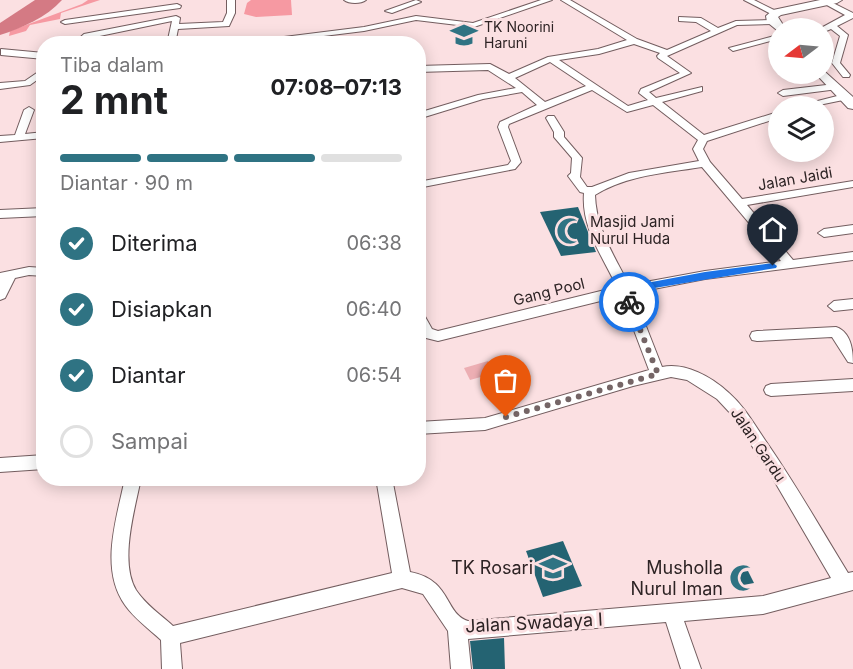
<!DOCTYPE html>
<html lang="id">
<head>
<meta charset="utf-8">
<style>
	body { margin:0; font-family:Inter,sans-serif; background:#f6f6f6; color:#202124; height:100vh; display:flex; flex-direction:column; font-size:22px; white-space:nowrap }
	* { box-sizing:border-box; margin:0 }
	p { font-size:20px; color:#757577 }
	.icon { flex:none; width:33px; height:33px; fill:none; stroke:currentColor; stroke-width:2; stroke-linecap:round; stroke-linejoin:round }
	.map { position:relative; flex:1; overflow:hidden }
	.sheet { position:absolute; left:36px; top:36px; width:390px; height:450px; display:flex; flex-direction:column; background:#fff; border-radius:24px; box-shadow:0 3px 15px #0003 }
	.sheet>* { flex:none }
	.needle { width:39px; rotate:254deg }
	.tools { position:absolute; left:768px; top:18px; display:grid; gap:12px }
	.tools a { display:grid; place-items:center; width:66px; height:66px; border-radius:50%; background:#fff; box-shadow:0 3px 15px #0003; font-size:30px }
	.pin { position:absolute; display:grid; place-items:center; width:51px; height:51px; color:#fff; margin:-62px -26px; border-radius:50% 50% 50% 0; rotate:-45deg; box-shadow:0 0 6px #0007 }
	.pin .icon { rotate:45deg }
	.courier { position:absolute; display:grid; place-items:center; width:60px; height:60px; margin:-30px; border:4px solid #1a73e8; border-radius:50%; background:#fff; color:#222; box-shadow:0 2px 8px #0007 }
	.headline em { font-style:normal; font-weight:700 }
	.headline div { display:flex; flex-direction:column-reverse }
	.headline { display:flex; align-items:center; justify-content:space-between; height:102px; padding:0 24px }
	h1 { font-size:39px; font-weight:700; line-height:45px }
	.bar { display:grid; grid-template-columns:repeat(4,1fr); gap:9px 6px; align-content:center; height:72px; padding:0 24px }
	.bar i { height:8px; border-radius:4px; background:#e0e0e0 }
	.bar .current { background:#2f7383 }
	.bar p { grid-column:span 4 }
	ol { padding:0 24px; list-style:none }
	li { display:flex; align-items:center; gap:18px; height:66px }
	li p { margin-inline-start:auto }
	li .icon { padding:6px; border-radius:50%; background:#2f7383; color:#fff; stroke-width:4 }
	li:last-child { color:#757577 }
	li i { width:33px; height:33px; border:3px solid #e0e0e0; border-radius:50% }
	.map>svg:first-child { display:block }
</style>
</head>
<body>
<div class="map">
<svg width="853" height="669" viewBox="0 0 853 669">
	<rect width="100%" height="100%" fill="#fbe0e2"/>
	<polygon fill="#ecaeb3" points="488,361 495,373 470,380 464,368"/>
	<g fill="#f699a2">
		<polygon points="88,0 100,0 61,13 60,19 30,25 26,31 9,36 10,31 82,4"/>
		<polygon points="251,0 291,0 292,15 256,17 244,14 247,3"/>
	</g>
	<path fill="#d47a84" d="M35,0h27c-15,17 -40,28 -62,35v-12z"/>
	<g fill="#246372">
		<polygon points="578,207 596,252 561,256 540,212"/>
		<polygon points="563,541 582,586 543,597 526,551"/>
		<polygon points="748,571 754,583 738,586 732,574"/>
		<polygon points="504,638 505,669 473,669 470,641"/>
	</g>
	<g fill="none" stroke-linecap="round" stroke-linejoin="round">
		<defs>
			<g id="street">
				<polygon points="227,0 235,0 235,13 229,26 178,29 175,44 167,44 172,21 90,38 83,44 73,44 84,34 176,16 180,18 179,24 223,22 227,13"/>
				<path d="M344,0h22c-5,4 -17,4 -22,0z"/>
				<polygon points="416,0 421,2 392,13 385,11"/>
				<polygon points="541,0 552,0 474,27 416,20 364,31 259,44 229,44 364,27 416,16 473,23"/>
				<path d="M561,0h9l67,39 30,11 44,-19 -15,-9 -17,-1v-4l22,1 17,10 18,-7 37,-1 4,2 -4,2 -36,1 -70,31 24,17 -42,19 7,6 46,-11v4l-40,11 42,33 74,-23v6l-71,23 -4,8 7,13 32,37 111,-18v6l-106,18 46,55 60,-8v8l-148,19 -72,14 29,74c23,-5 50,10 67,26 15,13 25,31 36,47 30,43 56,89 83,133l5,-1v18l-90,24 -79,7 17,48h-20l-15,-47 -198,17 3,30h-20l-3,-38 -25,-37 -21,-6 -222,55 2,26h-20l-1,-29c-12,-11 -27,-22 -36,-35 -26,-37 -8,-87 0,-127h16c-6,31 -22,83 -5,112 9,14 25,25 37,36l219,-53 -16,-95h16l18,94c42,8 34,41 58,49l295,-25 68,-18 -59,-101 -40,-62 -15,-16 -30,-19 -16,-3 -38,9 -148,44 -67,4v-12l67,-4 164,-48 -28,-74 -183,45 -12,-3 -8,-8v-19l5,2 9,16 6,2 179,-44c-14,-30 -36,-59 -33,-94l-4,-1 -12,-16 3,-3 1,-15 -18,-21v-5l-8,-14 2,-2h6l10,16v5l18,21 -2,19 7,10h5l37,-14 70,-12 -6,-12 5,-9 -45,-35 -26,7 -35,-22 -83,34 -1,3 13,35 -6,7 -97,19v-6l90,-17 3,-4 -13,-34 2,-5 37,-17 -15,-13 -39,7 -65,20v-6l60,-18 38,-7 -28,-18 -70,2v-6l72,-2 19,10 39,-17 50,-8 29,-9zM634,44l26,9 -3,3 1,2 22,15 -39,16 -2,4 9,7 -20,6 -69,-46 40,-6zM550,62l36,24 -41,16 -30,-24zM702,167l79,94 -76,10 -76,14c-15,-30 -33,-56 -34,-90 32,-20 71,-22 107,-28z"/>
				<polygon points="744,0 754,0 780,13 773,15"/>
				<polygon points="827,0 853,13 853,18 837,26 848,35 840,63 850,75 849,77 843,77 832,63 840,36 831,29 824,32 824,28 821,28 845,15 825,4"/>
				<polygon points="177,4 181,6 180,8 65,24 61,22 65,20"/>
				<polygon points="778,35 778,39 733,51 729,48"/>
				<polygon points="1,49 44,53 44,59 1,55"/>
				<polygon points="44,68 44,75 30,85 0,89 0,83 25,81"/>
				<polygon points="835,84 840,87 838,89 783,96 778,93 783,90"/>
				<polygon points="845,94 850,97 848,99 814,106 798,106"/>
				<polygon points="29,107 34,110 25,134 44,132 44,138 0,142 0,136 15,135 24,110"/>
				<polygon points="44,208 44,216 0,218 0,210"/>
				<polygon points="853,225 853,233 824,237 818,233 824,229"/>
				<polygon points="29,267 44,268 44,276 29,275 15,278 5,298 0,300 0,273"/>
				<polygon points="853,299 853,309 834,311 828,306 834,301"/>
				<path d="M836,327c15,5 17,23 17,36l-5,-1 -16,-25 -75,4 -5,-1 -2,-4 2,-4 5,-1z"/>
				<polygon points="853,379 853,391 771,396 766,394 764,390 766,386 771,384"/>
				<polygon points="44,455 44,469 0,472 0,458"/>
			</g>
			<g id="secondary">
				<polygon points="820,0 842,0 837,3 781,15 778,17 785,28 778,28 778,31 767,22 766,16 773,10"/>
				<polygon points="824,71 853,97 853,109 848,108 816,74 824,74"/>
			</g>
		</defs>
		<use href="#street" stroke="#735d5f" stroke-width="2"/>
		<use href="#secondary" stroke="#735d5f" stroke-width="2"/>
		<use href="#street" fill="#fff" fill-rule="evenodd"/>
		<use href="#secondary" fill="#fff" fill-rule="evenodd"/>
	</g>
	<polygon fill="#1a73e8" points="773,263 777,266 776,268 630,292 634,302 629,305 626,304 620,290 625,287 705,272"/>
	<g fill="none" stroke-linecap="round" stroke-linejoin="round">
		<polyline stroke="#756566" stroke-width="6" stroke-dasharray="0 10.8" points="506,417 658,374 629,302"/>
	</g>
	<defs>
		<symbol id="school-bare" viewBox="-9 -9 18 18"><path d="M0-5L7-2L0 1L-7-2ZM-4 1L0 2.5L4 1V4Q0 6-4 4Z" fill="#2f7383" stroke="#fbe0e2" stroke-width="2.5" paint-order="stroke"/></symbol>
		<symbol id="mosque-bare" viewBox="-9 -9 18 18"><path d="M3.5-4.9A6 6 0 1 0 3.5 4.9A5 5 0 1 1 3.5-4.9Z" fill="#2f7383" stroke="#fbe0e2" stroke-width="2.5" paint-order="stroke"/></symbol>
	</defs>
	<g fill-rule="evenodd">
		<use href="#school-bare" x="445" y="16" width="38" height="38"/>
		<use href="#mosque-bare" x="551" y="212" width="38" height="38"/>
		<use href="#school-bare" x="534" y="549" width="38" height="38"/>
		<use href="#mosque-bare" x="724" y="559" width="38" height="38"/>
	</g>
	<g text-anchor="middle" stroke-width="6" stroke-linejoin="round" paint-order="stroke">
		<g font-size="14" fill="#2d2324" stroke="#fbe0e2" text-anchor="start">
			<text x="484" y="32">TK Noorini<tspan x="484" dy="16">Haruni</tspan></text>
		</g>
		<g font-size="15" fill="#2d2324" stroke="#fbe0e2">
			<text transform="translate(795 179) rotate(-10)" y="5">Jalan Jaidi</text>
			<text transform="translate(549 292) rotate(-14)" y="5">Gang Pool</text>
			<text transform="translate(758 445) rotate(56)" y="5">Jalan Gardu</text>
		</g>
		<g font-size="15" fill="#2d2324" stroke="#fbe0e2" text-anchor="start">
			<text x="590" y="227">Masjid Jami<tspan x="590" dy="17">Nurul Huda</tspan></text>
		</g>
		<g font-size="18" fill="#2d2324" stroke="#fbe0e2" text-anchor="end">
			<text x="533" y="574">TK Rosari</text>
			<text x="723" y="574">Musholla<tspan x="723" dy="21">Nurul Iman</tspan></text>
		</g>
		<g font-size="18" fill="#2d2324" stroke="#fbe0e2">
			<text transform="translate(534 623) rotate(-3)" y="6">Jalan Swadaya I</text>
		</g>
	</g>
</svg>
<div class="tools">
<a><svg class="needle" viewBox="-14 -14 28 28"><path d="M0-13l5 13h-10z" fill="#e53935"/><path d="M0 13l5-13h-10z" fill="#757577"/></svg></a>
<a><svg class="icon" aria-label="layers" viewBox="0 0 24 24"><path d="M12 4l9 5-9 5-9-5zM3 14l9 5 9-5"/></svg></a>
</div>
<div class="pin" style="left:506px;top:417px;background:#ea580c"><svg class="icon" aria-label="bag" viewBox="0 0 24 24"><path d="M5 8h14l-1 12H6zM9 8a3 3 0 0 1 6 0"/></svg></div>
<div class="pin" style="left:773px;top:266px;background:#1f2937"><svg class="icon" aria-label="home" viewBox="0 0 24 24"><path d="M3 11l9-7 9 7M6 9v11h12V9"/></svg></div>
<div class="courier" style="left:629px;top:302px"><svg class="icon" aria-label="bike" viewBox="0 0 24 24"><circle cx="6" cy="16" r="4"/><circle cx="18" cy="16" r="4"/><path d="M6 16l4-8h5l3 8M10 8l3 8H6M13 5h3"/></svg></div>
<section class="sheet">
<div class="headline"><div><h1>2 mnt</h1><p>Tiba dalam</p></div><em>07:08–07:13</em></div>
<div class="bar"><i class="current"></i><i class="current"></i><i class="current"></i><i></i><p>Diantar · 90 m</p></div>
<ol>
<li><svg class="icon" aria-label="check" viewBox="0 0 24 24"><path d="M5 12l5 5 9-10"/></svg>Diterima<p>06:38</p></li>
<li><svg class="icon" aria-label="check" viewBox="0 0 24 24"><path d="M5 12l5 5 9-10"/></svg>Disiapkan<p>06:40</p></li>
<li><svg class="icon" aria-label="check" viewBox="0 0 24 24"><path d="M5 12l5 5 9-10"/></svg>Diantar<p>06:54</p></li>
<li><i></i>Sampai</li>
</ol>
</section>
</div>
</body>
</html>
